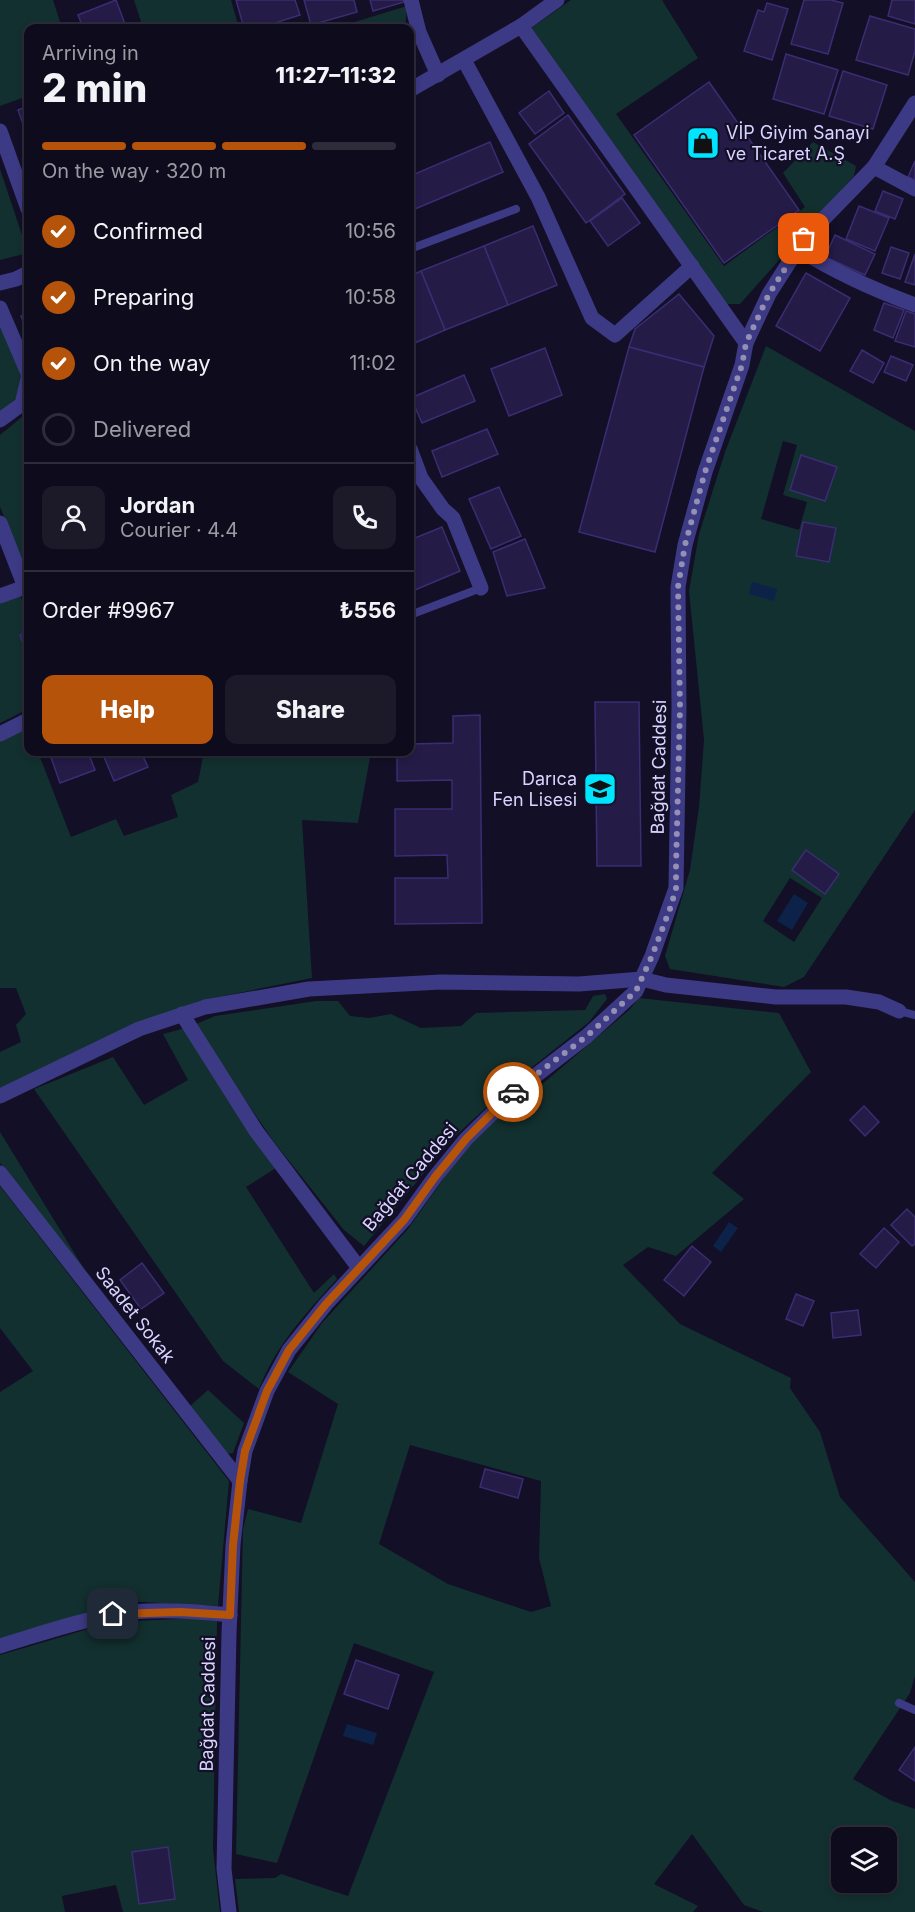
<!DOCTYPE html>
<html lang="en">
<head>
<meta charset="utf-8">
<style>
	body { margin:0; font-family:Inter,sans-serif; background:#1c1929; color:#f1f3f6; height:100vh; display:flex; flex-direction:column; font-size:22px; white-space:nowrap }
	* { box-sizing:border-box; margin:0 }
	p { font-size:20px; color:#9b9ba3 }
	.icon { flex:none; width:33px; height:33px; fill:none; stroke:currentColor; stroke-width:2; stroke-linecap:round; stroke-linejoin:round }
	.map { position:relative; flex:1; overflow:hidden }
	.details { position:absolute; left:24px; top:24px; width:390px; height:732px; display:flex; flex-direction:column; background:#0e0b1c; border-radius:12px; box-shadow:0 3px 9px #0003,0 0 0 2px #2e2b3b }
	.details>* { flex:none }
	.controls { position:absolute; left:831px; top:1827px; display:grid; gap:12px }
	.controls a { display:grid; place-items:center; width:66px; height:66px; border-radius:12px; background:#0e0b1c; box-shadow:0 3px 9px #0003,0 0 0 2px #2e2b3b; font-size:30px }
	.pin { position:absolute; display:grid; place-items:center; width:51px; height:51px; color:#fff; margin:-26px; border-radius:12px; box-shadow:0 3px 9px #0006 }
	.courier { position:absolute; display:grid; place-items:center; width:60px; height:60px; margin:-30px; border:4px solid #b45309; border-radius:50%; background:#fff; color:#222; box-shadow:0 2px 8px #0007 }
	.headline em { font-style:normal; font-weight:800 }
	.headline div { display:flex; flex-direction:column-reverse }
	.headline { display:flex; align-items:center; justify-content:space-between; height:102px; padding:0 18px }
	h1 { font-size:39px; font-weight:800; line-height:45px }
	.bar { display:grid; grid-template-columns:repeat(4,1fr); gap:9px 6px; align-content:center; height:72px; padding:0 18px }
	.bar i { height:8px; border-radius:4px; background:#2e2b3b }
	.bar .current { background:#b45309 }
	.bar p { grid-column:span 4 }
	.line { display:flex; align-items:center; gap:15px; padding:0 18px; border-top:2px solid #2e2b3b }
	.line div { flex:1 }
	.round { display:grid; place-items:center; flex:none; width:63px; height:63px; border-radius:12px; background:#1c1929 }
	ol { padding:0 18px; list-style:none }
	li { display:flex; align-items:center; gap:18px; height:66px }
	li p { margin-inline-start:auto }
	li .icon { padding:6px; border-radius:50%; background:#b45309; color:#fff; stroke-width:4 }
	li:last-child { color:#9b9ba3 }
	li i { width:33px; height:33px; border:3px solid #2e2b3b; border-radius:50% }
	.button { display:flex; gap:12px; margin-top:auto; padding:12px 18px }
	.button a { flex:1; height:69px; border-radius:12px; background:#b45309; color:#fff; font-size:24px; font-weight:800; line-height:69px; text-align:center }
	.button a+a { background:#1c1929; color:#f1f3f6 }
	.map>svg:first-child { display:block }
</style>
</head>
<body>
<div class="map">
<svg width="915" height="1912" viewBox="0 0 915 1912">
	<rect width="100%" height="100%" fill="#130f26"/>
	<g fill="#12302f" fill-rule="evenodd">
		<polygon points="0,0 53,0 62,28 28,28 28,96 0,106"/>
		<polygon points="134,0 231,0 239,28 143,28"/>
		<polygon points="571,0 662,0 698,58 616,114 724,266 805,207 783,173 813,142 856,166 854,176 740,304 725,304 530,29"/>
		<polygon points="407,6 405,28 335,28"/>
		<polygon points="0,169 28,253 0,260"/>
		<polygon points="0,321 23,378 18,397 0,412"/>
		<path d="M766,346l149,85v379l-111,167 -20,10 -114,-18 -5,-13 25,-86 9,-63 5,-67 -15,-149 10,-57 26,-82zM783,441l14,4 -14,50 24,7 -8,28 -38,-11zM790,878l32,20 -28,44 -31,-21z"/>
		<polygon points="28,412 28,574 0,507 0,435"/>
		<polygon points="20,595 28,615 28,709 0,723 0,603"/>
		<polygon points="28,728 28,752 38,752 71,837 116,819 124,836 178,817 171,795 198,782 204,752 371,752 358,823 302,820 312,978 199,1001 0,1088 0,1052 21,1042 16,1025 26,1014 16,988 0,988 0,741"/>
		<polygon points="605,994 607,999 589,1022 516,1080 451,1140 364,1246 344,1230 274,1142 194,1025 215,1016 316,1001 338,1001 350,1016 369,1018 391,1014 421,1028 461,1026 476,1013 585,1010 593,996"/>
		<path d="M639,998l140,15 32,59 -99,101 32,26 -68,57 -28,-9 -25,18 57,59 111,54 -1,10 30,44 20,65 75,85v94l-5,17 -57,86 37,21 25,9v103h-152l-19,-7 -52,-71 -38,50 44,22 -5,6h-454l-4,-33 40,-1 6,-4 67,22 86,-224 -80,-29 -77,220 -41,-9 7,-325 5,-20 53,14 37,-119 -50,-32 34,-49 86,-94 48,-68 28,-33 49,-36 96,-82zM410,1445l131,36 -2,77 12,48 -20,6 -83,-28 -69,-40zM842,1838h44v44h-44z"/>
		<path d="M185,1028l94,138 -33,21 68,106 20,-19 3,5c-31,34 -61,66 -78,110l-36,-28 -189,-272 79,-32 31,48 44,-25 -25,-46z"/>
		<polygon points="0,1132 86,1272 0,1163"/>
		<polygon points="0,1186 229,1481 218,1606 124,1601 0,1640 0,1392 33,1371 0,1328"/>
		<polygon points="208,1390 244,1423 233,1453 225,1454 189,1407"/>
		<polygon points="199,1618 217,1621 213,1849 220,1912 123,1912 116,1885 62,1896 65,1912 0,1912 0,1655 112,1622"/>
	</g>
	<g fill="#0c2248">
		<polygon points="752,582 777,589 774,601 749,594"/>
		<polygon points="794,894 808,903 792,930 777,921"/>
		<polygon points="729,1222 738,1228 721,1252 713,1246"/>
		<polygon points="347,1724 377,1733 373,1745 343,1736"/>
	</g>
	<g fill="#241b47" stroke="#3b2d73" stroke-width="1.5">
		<polygon points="116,0 125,24 114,28 83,28 78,15"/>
		<polygon points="236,0 295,0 300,15 259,28 244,28"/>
		<polygon points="304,0 354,0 357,12 311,25"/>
		<polygon points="370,0 404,0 404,2 373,11"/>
		<polygon points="804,0 831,0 843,3 828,54 791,44"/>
		<polygon points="892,0 915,0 915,24 888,16"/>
		<polygon points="767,3 788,9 772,60 744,51 758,10 764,12"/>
		<polygon points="870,16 915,29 915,51 908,75 856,60"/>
		<polygon points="786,54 838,70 824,114 773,99"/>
		<polygon points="843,71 887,85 873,129 829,116"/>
		<polygon points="709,82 799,210 724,263 634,135"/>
		<polygon points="549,91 564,113 535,134 519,113"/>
		<polygon points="28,106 28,138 18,110"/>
		<polygon points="568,115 625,194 586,223 529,144"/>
		<polygon points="490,142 503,172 410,211 410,176"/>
		<polygon points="915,161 915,180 908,177"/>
		<polygon points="883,191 903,199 895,219 875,211"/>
		<polygon points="622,198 640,223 608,246 590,221"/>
		<polygon points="859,206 889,218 875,251 846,239"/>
		<polygon points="533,226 557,285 508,305 484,246"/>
		<polygon points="835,235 875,254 865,275 825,257"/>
		<polygon points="484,246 508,305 445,330 421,271"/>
		<polygon points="891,247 909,253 900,279 882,273"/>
		<polygon points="915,254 915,285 905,282"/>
		<polygon points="421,271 445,330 410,345 410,276"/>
		<polygon points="806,273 850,298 820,351 776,326"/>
		<polygon points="679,294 714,336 704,367 629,347 635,329"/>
		<polygon points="884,303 904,310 893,338 874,330"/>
		<polygon points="906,311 915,314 915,347 895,341"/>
		<polygon points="28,313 28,334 21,316"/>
		<polygon points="629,347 704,367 655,552 579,532"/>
		<polygon points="545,348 562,395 509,416 491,369"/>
		<polygon points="862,350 884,363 873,383 850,371"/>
		<polygon points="891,356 913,365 906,381 884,372"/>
		<polygon points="464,375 475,401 422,423 411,398"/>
		<polygon points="487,429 498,454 442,477 432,451"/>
		<polygon points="801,455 837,467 825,501 790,490"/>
		<polygon points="499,487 521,536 491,549 469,499"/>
		<polygon points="803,522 836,528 829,562 796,556"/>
		<polygon points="442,527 460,571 410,592 410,540"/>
		<polygon points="525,539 545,588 507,596 493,552"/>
		<polygon points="28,632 28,659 20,635"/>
		<polygon points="595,702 639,702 641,866 597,866"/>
		<polygon points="480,715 482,923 395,924 395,878 448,878 447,855 395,856 395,809 452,809 452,780 397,781 397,752 410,752 410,744 453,743 453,716"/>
		<polygon points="49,752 88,752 95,770 60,783"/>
		<polygon points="102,752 141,752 148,767 114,781"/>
		<polygon points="806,850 839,874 825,894 792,870"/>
		<polygon points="864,1106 879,1122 865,1136 850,1120"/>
		<polygon points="907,1209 915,1217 915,1244 912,1246 891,1225"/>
		<polygon points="884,1228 899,1242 876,1268 860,1254"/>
		<polygon points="692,1246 711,1262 684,1296 664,1280"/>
		<polygon points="142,1263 164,1293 141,1309 120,1280"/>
		<polygon points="796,1294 814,1301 803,1326 786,1319"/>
		<polygon points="858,1310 861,1335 833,1338 831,1313"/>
		<polygon points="485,1469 523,1479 518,1498 480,1487"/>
		<polygon points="356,1660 399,1675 388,1709 344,1694"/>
		<polygon points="915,1747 915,1781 899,1770"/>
		<polygon points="168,1847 175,1899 139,1904 132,1852"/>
	</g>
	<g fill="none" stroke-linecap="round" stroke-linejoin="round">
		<g stroke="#3d3a85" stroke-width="8">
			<polyline points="410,249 516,209"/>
			<polyline points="410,615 481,588"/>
			<polyline points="899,1011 915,1015"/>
			<polyline points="899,1703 915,1710"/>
		</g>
		<g stroke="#3d3a85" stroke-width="15">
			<polyline points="411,0 419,32 438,75"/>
			<polyline points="521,26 746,343"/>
			<polyline points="464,60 538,197 592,318 615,335 692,266"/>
			<polyline points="0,131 28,209"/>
			<polyline points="874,167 915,189"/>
			<path d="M798,249c37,23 76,41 117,56"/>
			<polyline points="0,308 28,373"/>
			<polyline points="0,420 22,404 28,379"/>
			<polyline points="410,449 421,478 443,509 453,518 481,588"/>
			<polyline points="0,523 25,587 0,596"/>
			<polyline points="0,734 28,720"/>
			<polyline points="182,1014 256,1131 359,1268"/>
			<polyline points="0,1096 139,1029 205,1007 309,989 441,982 579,984 642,979 666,985 776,997 846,997 879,1002 899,1011"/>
			<polyline points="0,1173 240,1481"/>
			<path d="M0,1646c37,-11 73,-24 111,-31 35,-7 83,-4 119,0"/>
		</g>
		<g stroke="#3d3a85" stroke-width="15">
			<polyline points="410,90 521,26 557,0"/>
			<polyline points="0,283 16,279 28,273"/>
			<polyline points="229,1912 224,1869 229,1633 233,1545 240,1481 245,1451 267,1391 289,1350 326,1304 404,1220 435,1177 466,1139 513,1093 587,1036 636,991 652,956 676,888 679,708 678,587 685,545 705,472 742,365 746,343 769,294 804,239 874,167 915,103"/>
		</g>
	</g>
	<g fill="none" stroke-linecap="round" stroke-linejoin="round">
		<polyline stroke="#948fb3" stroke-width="6" stroke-dasharray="0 10.8" points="513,1092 587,1036 636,991 652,956 671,906 676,888 676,866 680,708 678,587 685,545 705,472 742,365 746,343 769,294 804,239"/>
		<polyline stroke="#b45309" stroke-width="8" points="113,1614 180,1612 230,1615 233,1545 240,1481 245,1451 267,1391 289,1350 326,1304 404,1220 435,1177 466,1139 513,1092"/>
	</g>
	<defs>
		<symbol id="shop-square" viewBox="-11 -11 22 22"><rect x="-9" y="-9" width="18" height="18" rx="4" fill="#00e5ff" stroke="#130f26"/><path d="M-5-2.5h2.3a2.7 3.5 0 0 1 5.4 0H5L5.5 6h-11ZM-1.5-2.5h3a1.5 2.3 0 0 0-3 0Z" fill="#111"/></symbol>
		<symbol id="school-square" viewBox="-11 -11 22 22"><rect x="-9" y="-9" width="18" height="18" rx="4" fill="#00e5ff" stroke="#130f26"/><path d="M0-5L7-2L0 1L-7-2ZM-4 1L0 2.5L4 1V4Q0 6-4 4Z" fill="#111"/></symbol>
	</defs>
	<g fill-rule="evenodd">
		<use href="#shop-square" x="684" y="124" width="38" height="38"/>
		<use href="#school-square" x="581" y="770" width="38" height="38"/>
	</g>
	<g text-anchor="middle" stroke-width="4.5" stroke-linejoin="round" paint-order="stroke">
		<g font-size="18" fill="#d9d4ff" stroke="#130f26" text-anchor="start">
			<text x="726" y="139">VİP Giyim Sanayi<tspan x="726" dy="21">ve Ticaret A.Ş</tspan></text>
			<text x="577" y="785" text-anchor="end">Darıca<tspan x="577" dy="21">Fen Lisesi</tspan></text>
		</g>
		<g font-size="18" fill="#d9d4ff" stroke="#130f26">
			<text transform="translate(659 767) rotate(-89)" y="6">Bağdat Caddesi</text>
			<text transform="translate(410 1177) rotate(-50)" y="6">Bağdat Caddesi</text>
			<text transform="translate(135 1315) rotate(52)" y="6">Saadet Sokak</text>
			<text transform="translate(208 1704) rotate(-89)" y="6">Bağdat Caddesi</text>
		</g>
	</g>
</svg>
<div class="controls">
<a><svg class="icon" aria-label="layers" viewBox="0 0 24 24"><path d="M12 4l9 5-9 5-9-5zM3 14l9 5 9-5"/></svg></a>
</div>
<div class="pin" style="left:804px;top:239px;background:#ea580c"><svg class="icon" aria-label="bag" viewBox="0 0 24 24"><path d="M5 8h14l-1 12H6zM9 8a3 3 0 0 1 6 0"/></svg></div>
<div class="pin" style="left:113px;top:1614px;background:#1f2937"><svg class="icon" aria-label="home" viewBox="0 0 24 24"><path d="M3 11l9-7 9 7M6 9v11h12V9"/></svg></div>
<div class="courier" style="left:513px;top:1092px"><svg class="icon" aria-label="car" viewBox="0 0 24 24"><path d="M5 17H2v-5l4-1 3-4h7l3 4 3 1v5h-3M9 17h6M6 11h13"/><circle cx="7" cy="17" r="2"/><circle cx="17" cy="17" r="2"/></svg></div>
<section class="details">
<div class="headline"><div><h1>2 min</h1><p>Arriving in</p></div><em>11:27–11:32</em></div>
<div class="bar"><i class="current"></i><i class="current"></i><i class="current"></i><i></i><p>On the way · 320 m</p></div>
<ol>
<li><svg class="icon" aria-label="check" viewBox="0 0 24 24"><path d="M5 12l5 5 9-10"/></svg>Confirmed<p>10:56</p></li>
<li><svg class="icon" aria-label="check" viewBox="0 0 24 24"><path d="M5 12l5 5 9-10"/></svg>Preparing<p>10:58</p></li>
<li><svg class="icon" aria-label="check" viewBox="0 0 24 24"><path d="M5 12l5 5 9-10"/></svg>On the way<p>11:02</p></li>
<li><i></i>Delivered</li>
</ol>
<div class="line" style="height:108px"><a class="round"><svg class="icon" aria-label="person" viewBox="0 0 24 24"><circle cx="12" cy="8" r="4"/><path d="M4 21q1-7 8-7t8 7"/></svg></a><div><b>Jordan</b><p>Courier · 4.4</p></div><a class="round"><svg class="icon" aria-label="phone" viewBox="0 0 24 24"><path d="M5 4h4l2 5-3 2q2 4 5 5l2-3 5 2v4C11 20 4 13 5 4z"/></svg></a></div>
<div class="line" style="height:78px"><div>Order #9967</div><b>₺556</b></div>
<div class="button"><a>Help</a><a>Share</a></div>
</section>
</div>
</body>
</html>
